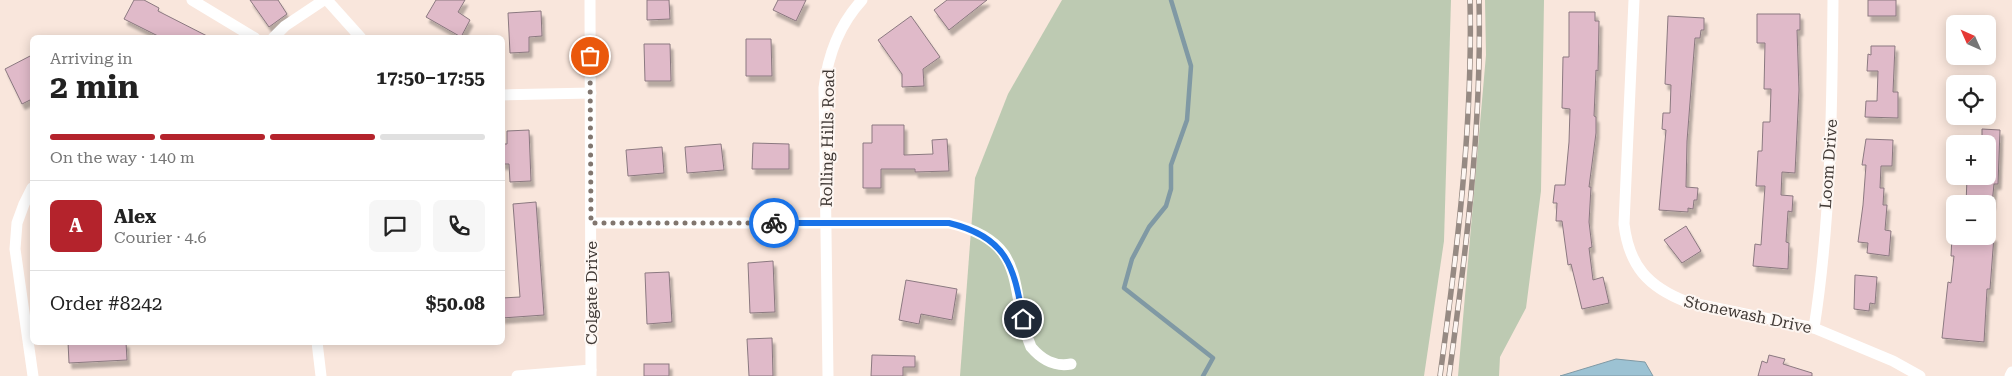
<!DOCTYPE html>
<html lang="en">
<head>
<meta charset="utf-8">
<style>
	body { margin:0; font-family:"Roboto Serif",serif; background:#f6f6f6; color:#222; height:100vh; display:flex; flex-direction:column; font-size:19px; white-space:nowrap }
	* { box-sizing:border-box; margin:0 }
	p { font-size:16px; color:#767676 }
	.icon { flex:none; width:28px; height:28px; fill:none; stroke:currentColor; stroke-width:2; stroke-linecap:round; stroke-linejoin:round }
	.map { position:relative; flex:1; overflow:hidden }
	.panel { position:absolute; left:30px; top:35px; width:475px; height:310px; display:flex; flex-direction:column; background:#fff; border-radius:8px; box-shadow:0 2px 12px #0003 }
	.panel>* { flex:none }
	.needle { width:32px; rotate:315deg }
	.controls { position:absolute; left:1946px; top:15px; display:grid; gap:10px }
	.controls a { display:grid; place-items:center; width:50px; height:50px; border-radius:8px; background:#fff; box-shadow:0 2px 12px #0003; font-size:25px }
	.pin { position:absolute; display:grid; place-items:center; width:42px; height:42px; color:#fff; margin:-21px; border:2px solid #fff; border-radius:50%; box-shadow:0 1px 5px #0007 }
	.courier { position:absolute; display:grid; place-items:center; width:50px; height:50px; margin:-25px; border:4px solid #1a73e8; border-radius:50%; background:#fff; color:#222; box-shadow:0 1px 6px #0007 }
	.summary em { font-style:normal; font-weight:700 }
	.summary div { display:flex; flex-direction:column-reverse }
	.summary { display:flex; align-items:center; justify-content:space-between; height:85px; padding:0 20px }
	h1 { font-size:32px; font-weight:700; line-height:38px }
	.bar { display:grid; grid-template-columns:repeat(4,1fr); gap:8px 5px; align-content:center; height:60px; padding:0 20px }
	.bar i { height:6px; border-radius:4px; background:#e0e0e0 }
	.bar .active { background:#b4232c }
	.bar p { grid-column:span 4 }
	.line { display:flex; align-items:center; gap:12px; padding:0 20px; border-top:1px solid #e0e0e0 }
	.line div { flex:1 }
	.round { display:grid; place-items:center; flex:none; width:52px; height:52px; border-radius:8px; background:#f6f6f6 }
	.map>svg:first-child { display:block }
</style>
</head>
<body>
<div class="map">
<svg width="2012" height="376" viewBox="0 0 2012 376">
	<defs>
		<filter id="shadow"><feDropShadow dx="3" dy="5.5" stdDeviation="1" flood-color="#0004"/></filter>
	</defs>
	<rect width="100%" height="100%" fill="#f9e6dc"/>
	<g fill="#bdcab2">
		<polygon points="1062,0 1451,0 1444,241 1424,376 960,376 975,178 1008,94"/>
		<polygon points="1485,0 1544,0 1541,191 1526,308 1500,357 1499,376 1458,376 1486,55"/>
	</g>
	<polygon fill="#9cc2d3" stroke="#8099a4" points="1616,359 1645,362 1653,376 1560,376"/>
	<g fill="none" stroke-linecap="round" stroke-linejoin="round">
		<polyline stroke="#8099a4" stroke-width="4.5" points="1171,0 1191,66 1187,120 1171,165 1171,189 1166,206 1149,227 1132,259 1124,288 1213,358 1203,376"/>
	</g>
	<g fill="#e0bac9" stroke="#8b7980" filter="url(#shadow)">
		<polygon points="134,0 144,0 159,8 158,11 211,38 162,38 124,19"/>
		<polygon points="250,0 278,0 287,14 269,27"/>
		<polygon points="436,0 465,0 458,12 470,20 461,37 426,17"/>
		<polygon points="647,0 669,0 670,19 647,20"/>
		<polygon points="778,0 806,0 796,21 773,10"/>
		<polygon points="947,0 987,0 949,30 934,10"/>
		<rect x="1868" y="0" width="28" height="16"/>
		<polygon points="541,11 542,36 529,37 529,52 510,53 508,13"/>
		<polygon points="1569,12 1595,12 1595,21 1599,21 1598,71 1596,70 1594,116 1596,117 1596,133 1589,187 1591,187 1589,222 1592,247 1589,248 1593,280 1603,277 1609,303 1582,309 1571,264 1568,265 1562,221 1556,221 1557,203 1553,203 1555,185 1565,185 1569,142 1570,109 1562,108 1563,57 1569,57"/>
		<polygon points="1757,14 1800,14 1800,30 1797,30 1799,90 1795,173 1782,172 1781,195 1793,196 1792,212 1788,211 1786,242 1789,243 1788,269 1753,266 1755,244 1761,245 1765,186 1756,186 1758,151 1762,151 1763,122 1770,122 1771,89 1764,89 1765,43 1757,43"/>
		<polygon points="911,16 940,57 923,69 924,86 902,87 902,74 878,40"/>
		<polygon points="1668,16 1704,18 1704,30 1701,30 1700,38 1695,38 1687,141 1686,187 1698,188 1697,200 1694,200 1693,209 1688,208 1688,212 1659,210 1666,130 1662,129 1663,113 1670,113 1671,85 1665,84"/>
		<polygon points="746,39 771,39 772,76 746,76"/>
		<polygon points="644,44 670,44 671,81 645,81"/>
		<polygon points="1871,46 1895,46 1893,92 1898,92 1898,118 1865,117 1866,101 1877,101 1878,71 1867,71 1868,54 1871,55"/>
		<polygon points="32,55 32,99 22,104 5,69"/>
		<polygon points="872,125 904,125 904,155 933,154 932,140 947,139 949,171 915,172 915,169 881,169 881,188 863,188 863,143 872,143"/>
		<polygon points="1982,129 2000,130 1998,184 1994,184 1992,204 1966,204 1967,178 1988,179 1988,144 1982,144"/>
		<polygon points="529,130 531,181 510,182 509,164 502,164 502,144 507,144 507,131"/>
		<polygon points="1866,139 1893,140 1892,166 1881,166 1880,188 1884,188 1883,205 1887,205 1885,230 1891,231 1889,256 1867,253 1868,243 1858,242 1863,205 1866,165 1862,165"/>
		<polygon points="753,143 789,144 789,169 752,169"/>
		<polygon points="721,144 724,170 687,173 685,147"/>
		<polygon points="662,147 664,173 628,176 626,150"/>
		<polygon points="536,202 544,315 502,318 502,298 520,297 513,204"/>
		<polygon points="1686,226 1701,251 1682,263 1664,240"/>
		<polygon points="1952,236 1994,236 1990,289 1987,289 1984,342 1942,338 1948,282 1951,283 1954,256 1951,256"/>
		<polygon points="773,261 775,312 750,313 748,263"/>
		<polygon points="669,272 672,322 647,324 645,273"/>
		<polygon points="1855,275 1877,277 1875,304 1870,303 1869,311 1854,309"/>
		<polygon points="906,280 957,289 952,320 921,314 919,324 899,320"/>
		<polygon points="772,338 773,376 749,376 747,339"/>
		<polygon points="68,342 126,342 127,360 69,363"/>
		<polygon points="872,355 915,356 915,367 903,367 903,376 871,376"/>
		<polygon points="1769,355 1785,359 1783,364 1812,373 1812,376 1758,376 1762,361 1767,363"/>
		<rect x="644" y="364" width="25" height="12"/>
	</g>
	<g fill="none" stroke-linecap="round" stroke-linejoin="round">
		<g stroke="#fff" stroke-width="11">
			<polyline points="192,0 255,38"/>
			<polyline points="327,0 361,38"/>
			<polyline points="590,0 591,376"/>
			<path d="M1634,0l-10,224c5,42 24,63 63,78l127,26 79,33 27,15"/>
			<polyline points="273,38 285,26 324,0"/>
			<polyline points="502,95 591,93"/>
			<polyline points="32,188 24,204 17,223 15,249 33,376"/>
			<path d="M591,223h358c83,20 58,67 82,124 11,13 23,20 40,17"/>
			<path d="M1814,328c17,-108 18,-219 19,-328"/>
			<polyline points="317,342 321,376"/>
			<polyline points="517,376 591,370"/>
			<path d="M828,376l-4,-288c4,-34 15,-63 38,-88"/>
			<polyline points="2010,376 2012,372"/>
		</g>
		<defs>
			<g id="rail">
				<path d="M1440,376c17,-125 33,-250 30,-376"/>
				<path d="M1449,376c17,-125 33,-250 30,-376"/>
			</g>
		</defs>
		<use href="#rail" stroke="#968a83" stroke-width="5.5"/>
		<use href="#rail" stroke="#fdf6f2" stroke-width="4" stroke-dasharray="11" stroke-linecap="butt"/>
	</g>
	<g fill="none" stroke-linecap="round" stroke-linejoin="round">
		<polyline stroke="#81766f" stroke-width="5" stroke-dasharray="0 9" points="590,56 591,223 774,223"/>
		<path stroke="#1a73e8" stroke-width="6" d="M774,223h175c58,14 65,43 74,96"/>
	</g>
	<g text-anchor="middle" stroke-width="4" stroke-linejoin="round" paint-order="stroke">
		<g font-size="16" fill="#403935" stroke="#fdf6f2">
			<text transform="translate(827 138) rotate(-89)" y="6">Rolling Hills Road</text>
			<text transform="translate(1828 164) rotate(-86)" y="6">Loom Drive</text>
			<text transform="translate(591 293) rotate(-90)" y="6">Colgate Drive</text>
			<text transform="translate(1748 314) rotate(12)" y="6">Stonewash Drive</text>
		</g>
	</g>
</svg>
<div class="controls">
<a><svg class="needle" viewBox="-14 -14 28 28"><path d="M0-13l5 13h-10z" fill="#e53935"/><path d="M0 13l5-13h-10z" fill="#767676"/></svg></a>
<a><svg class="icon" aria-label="locate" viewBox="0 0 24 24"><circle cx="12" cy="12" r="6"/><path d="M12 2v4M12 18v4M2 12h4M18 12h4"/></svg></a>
<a>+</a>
<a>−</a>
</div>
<div class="pin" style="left:590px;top:56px;background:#ea580c"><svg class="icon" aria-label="bag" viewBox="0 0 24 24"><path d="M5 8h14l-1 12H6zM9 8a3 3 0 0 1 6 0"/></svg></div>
<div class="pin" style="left:1023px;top:319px;background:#1f2937"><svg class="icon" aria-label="home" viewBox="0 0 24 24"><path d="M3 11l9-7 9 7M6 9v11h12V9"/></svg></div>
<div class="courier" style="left:774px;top:223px"><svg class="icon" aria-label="bike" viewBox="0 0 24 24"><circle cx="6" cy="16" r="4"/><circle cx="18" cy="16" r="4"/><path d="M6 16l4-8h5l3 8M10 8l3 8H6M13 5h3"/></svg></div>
<section class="panel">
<div class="summary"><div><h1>2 min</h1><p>Arriving in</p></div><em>17:50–17:55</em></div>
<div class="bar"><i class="active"></i><i class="active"></i><i class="active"></i><i></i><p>On the way · 140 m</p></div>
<div class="line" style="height:90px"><b class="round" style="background:#b4232c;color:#fff">A</b><div><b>Alex</b><p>Courier · 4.6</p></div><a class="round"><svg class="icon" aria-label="chat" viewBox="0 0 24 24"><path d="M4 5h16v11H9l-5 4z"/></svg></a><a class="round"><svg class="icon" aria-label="phone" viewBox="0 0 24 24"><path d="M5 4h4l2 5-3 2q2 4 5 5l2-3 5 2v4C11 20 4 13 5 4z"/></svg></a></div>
<div class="line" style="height:65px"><div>Order #8242</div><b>$50.08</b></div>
</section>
</div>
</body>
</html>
